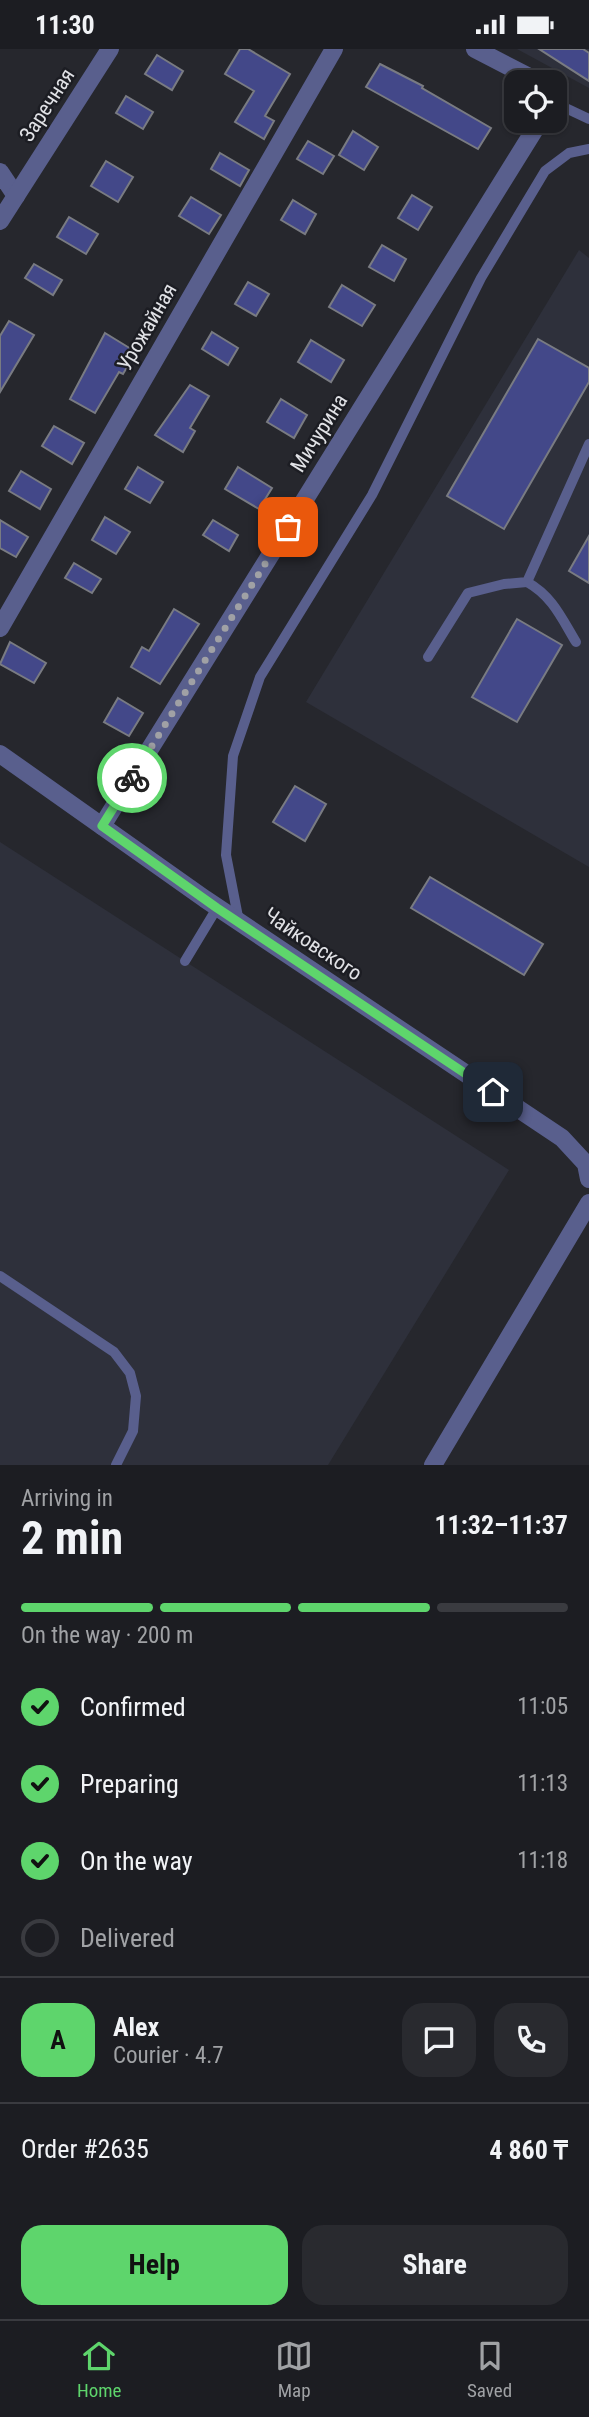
<!DOCTYPE html>
<html lang="en">
<head>
<meta charset="utf-8">
<style>
	body { margin:0; font-family:"Roboto Condensed",sans-serif; background:#292a2f; color:#f1f3f6; height:100vh; display:flex; flex-direction:column; font-size:26px; white-space:nowrap }
	* { box-sizing:border-box; margin:0 }
	p { font-size:23px; color:#a0a2a5 }
	.icon { flex:none; width:38px; height:38px; fill:none; stroke:currentColor; stroke-width:2; stroke-linecap:round; stroke-linejoin:round }
	.map { position:relative; height:1416px; overflow:hidden }
	.sheet { display:flex; flex-direction:column; background:#1c1d22; flex:1 }
	.sheet>* { flex:none }
	.buttons { position:absolute; left:504px; top:21px; display:grid; gap:14px }
	.buttons a { display:grid; place-items:center; width:63px; height:63px; border-radius:14px; background:#1c1d22; box-shadow:0 2px 5px #0004,0 0 0 2px #3a3b40; font-size:35px }
	.pin { position:absolute; display:grid; place-items:center; width:60px; height:60px; color:#fff; margin:-30px; border-radius:14px; box-shadow:0 4px 10px #0006 }
	.courier { position:absolute; display:grid; place-items:center; width:70px; height:70px; margin:-35px; border:5px solid #5ed56c; border-radius:50%; background:#fff; color:#222; box-shadow:0 2px 9px #0007 }
	.overview em { font-style:normal; font-weight:700 }
	.overview div { display:flex; flex-direction:column-reverse }
	.overview { display:flex; align-items:center; justify-content:space-between; height:119px; padding:0 21px }
	h1 { font-size:46px; font-weight:700; line-height:52px }
	.bar { display:grid; grid-template-columns:repeat(4,1fr); gap:10px 7px; align-content:center; height:84px; padding:0 21px }
	.bar i { height:9px; border-radius:5px; background:#3a3b40 }
	.bar .selected { background:#5ed56c }
	.bar p { grid-column:span 4 }
	.line { display:flex; align-items:center; gap:18px; padding:0 21px; border-top:2px solid #3a3b40 }
	.line div { flex:1 }
	.round { display:grid; place-items:center; flex:none; width:74px; height:74px; border-radius:21px; background:#292a2f }
	ol { padding:0 21px; list-style:none }
	li { display:flex; align-items:center; gap:21px; height:77px }
	li p { margin-inline-start:auto }
	li .icon { padding:7px; border-radius:50%; background:#5ed56c; color:#111; stroke-width:4 }
	li:last-child { color:#a0a2a5 }
	li i { width:38px; height:38px; border:4px solid #3a3b40; border-radius:50% }
	.button { display:flex; gap:14px; margin-top:auto; padding:14px 21px }
	.button a { flex:1; height:80px; border-radius:21px; background:#5ed56c; color:#111; font-size:28px; font-weight:700; line-height:80px; text-align:center }
	.button a+a { background:#292a2f; color:#f1f3f6 }
	.status { display:flex; justify-content:space-between; align-items:center; height:49px; padding:0 35px; background:#1c1d22; direction:ltr }
	.status svg { height:19px; fill:currentColor }
	.tabs { display:flex; justify-content:space-around; align-items:center; height:98px; border-top:2px solid #3a3b40; background:#1c1d22; font-size:19px; color:#a0a2a5 }
	.tabs a { display:grid; justify-items:center; gap:4px }
	.tabs .selected { color:#5ed56c }
	.map>svg:first-child { display:block }
</style>
</head>
<body>
<div class="status"><b>11:30</b><svg viewBox="0 0 49 12"><path d="M0 12V9h3v3zM5 12V6h3v6zM10 12V3h3v9zM15 12V0h3v12zM26 1h20v11H26zM47 4h2v5h-2z"/></svg></div>
<div class="map">
<svg width="589" height="1416" viewBox="0 0 589 1416">
	<rect width="100%" height="100%" fill="#26272d"/>
	<g fill="#2e303b">
		<polygon points="517,0 589,0 589,39"/>
		<polygon points="579,201 589,209 589,818 306,653"/>
		<polygon points="0,793 509,1121 328,1416 0,1416"/>
	</g>
	<g fill="#434889" stroke="#797b82" stroke-width="2">
		<polygon points="240,0 248,0 290,25 265,67 274,72 264,90 235,73 254,42 225,25"/>
		<polygon points="539,0 583,0 589,4 589,32"/>
		<polygon points="157,6 183,22 172,41 145,25"/>
		<polygon points="380,15 423,37 422,39 491,79 478,100 366,38"/>
		<polygon points="126,47 153,63 143,80 116,64"/>
		<polygon points="353,82 378,98 364,121 339,106"/>
		<polygon points="308,92 334,107 323,125 297,110"/>
		<polygon points="220,104 249,121 240,137 211,120"/>
		<polygon points="106,112 133,128 118,153 91,137"/>
		<polygon points="412,146 432,158 418,181 398,169"/>
		<polygon points="191,148 221,166 209,185 179,167"/>
		<polygon points="293,151 316,165 305,185 281,171"/>
		<polygon points="69,168 98,185 86,205 57,188"/>
		<polygon points="382,196 406,210 394,232 369,218"/>
		<polygon points="34,215 62,231 53,246 25,229"/>
		<polygon points="248,233 269,245 256,267 235,255"/>
		<polygon points="342,236 375,256 362,277 329,258"/>
		<polygon points="9,272 34,286 0,343 0,287"/>
		<polygon points="212,283 238,299 228,316 202,300"/>
		<polygon points="105,284 136,303 123,325 119,323 95,364 70,350"/>
		<polygon points="538,290 589,319 589,333 504,480 447,447"/>
		<polygon points="311,291 344,311 331,333 298,313"/>
		<polygon points="190,336 209,347 190,379 195,382 183,403 155,386"/>
		<polygon points="281,350 307,366 294,389 267,373"/>
		<polygon points="54,377 84,394 72,415 42,397"/>
		<polygon points="138,418 163,433 150,454 125,440"/>
		<polygon points="238,418 272,439 259,460 225,440"/>
		<polygon points="21,422 51,440 40,460 9,442"/>
		<polygon points="105,468 130,483 116,505 92,491"/>
		<polygon points="0,471 28,488 16,508 0,499"/>
		<polygon points="213,471 238,486 229,502 203,486"/>
		<polygon points="589,487 589,534 569,522"/>
		<polygon points="74,514 101,530 92,544 65,529"/>
		<polygon points="174,560 199,575 160,635 131,618 142,598 149,602"/>
		<polygon points="517,570 562,596 517,673 472,648"/>
		<polygon points="10,593 46,614 34,634 0,615"/>
		<polygon points="118,649 143,664 129,687 104,673"/>
		<polygon points="295,737 326,755 305,792 273,773"/>
		<polygon points="430,828 543,895 524,926 411,859"/>
	</g>
	<g fill="none" stroke-linecap="round" stroke-linejoin="round">
		<g stroke="#595f8d" stroke-width="10">
			<polyline points="555,54 589,70"/>
			<path d="M527,533c25,14 34,35 49,60"/>
			<polyline points="428,608 468,544 504,535 527,533 589,395"/>
			<polyline points="239,873 226,806 233,707 260,628 372,446 481,229 545,122 569,104 589,100"/>
			<polyline points="185,912 217,859"/>
			<polyline points="0,1227 114,1303 130,1324 136,1347 133,1382 116,1416"/>
		</g>
		<g stroke="#595f8d" stroke-width="18">
			<polyline points="475,0 539,33"/>
			<polyline points="555,46 555,51"/>
			<polyline points="0,123 16,147"/>
			<polyline points="0,172 110,0"/>
			<polyline points="0,579 334,0"/>
			<polyline points="0,705 205,850 562,1089 586,1115 589,1130"/>
			<polyline points="102,777 540,72"/>
			<polyline points="433,1416 589,1154"/>
		</g>
	</g>
	<g fill="none" stroke-linecap="round" stroke-linejoin="round">
		<polyline stroke="#a0a1a5" stroke-width="7" stroke-dasharray="0 12.6" points="132,729 288,478"/>
		<polyline stroke="#5ed56c" stroke-width="9" points="132,729 102,777 217,859 493,1043"/>
	</g>
	<g text-anchor="middle" stroke-width="5" stroke-linejoin="round" paint-order="stroke">
		<g font-size="21" fill="#e1e2e6" stroke="#1c1d23">
			<text transform="translate(47 56) rotate(-57)" y="7">Заречная</text>
			<text transform="translate(147 278) rotate(-60)" y="7">Урожайная</text>
			<text transform="translate(319 384) rotate(-58)" y="7">Мичурина</text>
			<text transform="translate(313 895) rotate(34)" y="7">Чайковского</text>
		</g>
	</g>
</svg>
<div class="buttons">
<a><svg class="icon" aria-label="locate" viewBox="0 0 24 24"><circle cx="12" cy="12" r="6"/><path d="M12 2v4M12 18v4M2 12h4M18 12h4"/></svg></a>
</div>
<div class="pin" style="left:288px;top:478px;background:#ea580c"><svg class="icon" aria-label="bag" viewBox="0 0 24 24"><path d="M5 8h14l-1 12H6zM9 8a3 3 0 0 1 6 0"/></svg></div>
<div class="pin" style="left:493px;top:1043px;background:#1f2937"><svg class="icon" aria-label="home" viewBox="0 0 24 24"><path d="M3 11l9-7 9 7M6 9v11h12V9"/></svg></div>
<div class="courier" style="left:132px;top:729px"><svg class="icon" aria-label="bike" viewBox="0 0 24 24"><circle cx="6" cy="16" r="4"/><circle cx="18" cy="16" r="4"/><path d="M6 16l4-8h5l3 8M10 8l3 8H6M13 5h3"/></svg></div>
</div>
<section class="sheet">
<div class="overview"><div><h1>2 min</h1><p>Arriving in</p></div><em>11:32–11:37</em></div>
<div class="bar"><i class="selected"></i><i class="selected"></i><i class="selected"></i><i></i><p>On the way · 200 m</p></div>
<ol>
<li><svg class="icon" aria-label="check" viewBox="0 0 24 24"><path d="M5 12l5 5 9-10"/></svg>Confirmed<p>11:05</p></li>
<li><svg class="icon" aria-label="check" viewBox="0 0 24 24"><path d="M5 12l5 5 9-10"/></svg>Preparing<p>11:13</p></li>
<li><svg class="icon" aria-label="check" viewBox="0 0 24 24"><path d="M5 12l5 5 9-10"/></svg>On the way<p>11:18</p></li>
<li><i></i>Delivered</li>
</ol>
<div class="line" style="height:126px"><b class="round" style="background:#5ed56c;color:#111">A</b><div><b>Alex</b><p>Courier · 4.7</p></div><a class="round"><svg class="icon" aria-label="chat" viewBox="0 0 24 24"><path d="M4 5h16v11H9l-5 4z"/></svg></a><a class="round"><svg class="icon" aria-label="phone" viewBox="0 0 24 24"><path d="M5 4h4l2 5-3 2q2 4 5 5l2-3 5 2v4C11 20 4 13 5 4z"/></svg></a></div>
<div class="line" style="height:91px"><div>Order #2635</div><b>4 860 ₸</b></div>
<div class="button"><a>Help</a><a>Share</a></div>
</section>
<nav class="tabs">
<a class="selected"><svg class="icon" aria-label="home" viewBox="0 0 24 24"><path d="M3 11l9-7 9 7M6 9v11h12V9"/></svg>Home</a>
<a><svg class="icon" aria-label="map" viewBox="0 0 24 24"><path d="M3 6l6-2 6 2 6-2v14l-6 2-6-2-6 2zM9 4v14M15 6v14"/></svg>Map</a>
<a><svg class="icon" aria-label="saved" viewBox="0 0 24 24"><path d="M7 4h10v16l-5-4-5 4z"/></svg>Saved</a>
</nav>
</body>
</html>
